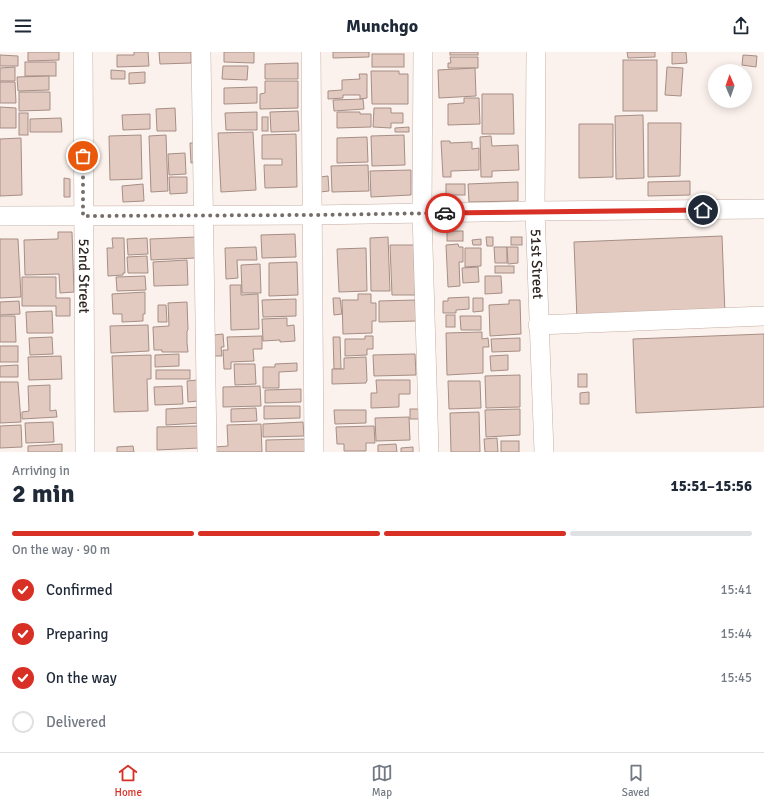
<!DOCTYPE html>
<html lang="en">
<head>
<meta charset="utf-8">
<style>
	body { margin:0; font-family:Signika,sans-serif; background:#f2f2f3; color:#1f2937; height:100vh; display:flex; flex-direction:column; font-size:15px; white-space:nowrap }
	* { box-sizing:border-box; margin:0 }
	p { font-size:13px; color:#747a83 }
	.icon { flex:none; width:22px; height:22px; fill:none; stroke:currentColor; stroke-width:2; stroke-linecap:round; stroke-linejoin:round }
	.map { position:relative; height:400px; overflow:hidden }
	.sheet { display:flex; flex-direction:column; background:#fff; flex:1 }
	.sheet>* { flex:none }
	.needle { width:26px; rotate:358deg }
	.controls { position:absolute; left:708px; top:12px; display:grid; gap:8px }
	.controls a { display:grid; place-items:center; width:44px; height:44px; border-radius:50%; background:#fff; box-shadow:0 2px 10px #0003; font-size:20px }
	.pin { position:absolute; display:grid; place-items:center; width:34px; height:34px; color:#fff; margin:-17px; border:2px solid #fff; border-radius:50%; box-shadow:0 1px 4px #0007 }
	.courier { position:absolute; display:grid; place-items:center; width:40px; height:40px; margin:-20px; border:3px solid #d93025; border-radius:50%; background:#fff; color:#222; box-shadow:0 1px 5px #0007 }
	.head em { font-style:normal; font-weight:800 }
	.head div { display:flex; flex-direction:column-reverse }
	.head { display:flex; align-items:center; justify-content:space-between; height:68px; padding:0 12px }
	h1 { font-size:26px; font-weight:800; line-height:30px }
	.bar { display:grid; grid-template-columns:repeat(4,1fr); gap:6px 4px; align-content:center; height:48px; padding:0 12px }
	.bar i { height:5px; border-radius:3px; background:#e0e1e3 }
	.bar .selected { background:#d93025 }
	.bar p { grid-column:span 4 }
	ol { padding:0 12px; list-style:none }
	li { display:flex; align-items:center; gap:12px; height:44px }
	li p { margin-inline-start:auto }
	li .icon { padding:4px; border-radius:50%; background:#d93025; color:#fff; stroke-width:4 }
	li:last-child { color:#747a83 }
	li i { width:22px; height:22px; border:2px solid #e0e1e3; border-radius:50% }
	header { display:flex; justify-content:space-between; align-items:center; height:52px; padding:0 12px; background:#fff; font-size:18px; font-weight:800 }
	.menu { display:flex; justify-content:space-around; align-items:center; height:56px; border-top:1px solid #e0e1e3; background:#fff; font-size:11px; color:#747a83 }
	.menu a { display:grid; justify-items:center; gap:2px }
	.menu .selected { color:#d93025 }
	.map>svg:first-child { display:block }
</style>
</head>
<body>
<header><svg class="icon" aria-label="menu" viewBox="0 0 24 24"><path d="M4 6h16M4 12h16M4 18h16"/></svg>Munchgo<svg class="icon" aria-label="share" viewBox="0 0 24 24"><path d="M12 15V3M7 8l5-5 5 5M5 13v7h14v-7"/></svg></header>
<div class="map">
<svg width="764" height="400" viewBox="0 0 764 400">
	<rect width="100%" height="100%" fill="#fcf2ed"/>
	<g fill="#e3cac0" stroke="#a58e85">
		<polygon points="28,0 59,0 59,8 28,9"/>
		<polygon points="134,0 148,0 149,14 117,15 117,3 134,3"/>
		<polygon points="159,0 191,0 191,11 160,12"/>
		<polygon points="224,0 254,0 254,11 224,10"/>
		<polygon points="333,0 369,0 369,5 333,6"/>
		<rect x="450" y="0" width="28" height="3"/>
		<polygon points="627,0 655,0 655,5 628,6"/>
		<polygon points="672,0 686,0 687,11 672,12"/>
		<rect x="372" y="2" width="32" height="13"/>
		<polygon points="0,3 18,4 18,14 0,14"/>
		<polygon points="743,3 757,4 756,15 742,13"/>
		<polygon points="450,5 478,5 478,16 448,16 448,11 451,11"/>
		<rect x="623" y="8" width="34" height="51"/>
		<rect x="25" y="10" width="31" height="14"/>
		<polygon points="298,11 298,27 265,27 265,12"/>
		<polygon points="223,14 248,14 247,28 222,27"/>
		<polygon points="15,15 15,29 0,29 0,16"/>
		<polygon points="667,15 683,16 681,44 665,43"/>
		<polygon points="475,16 476,44 439,46 438,18"/>
		<polygon points="111,18 125,19 125,27 111,27"/>
		<polygon points="371,19 399,19 399,22 408,22 408,52 372,52"/>
		<polygon points="145,20 145,31 129,32 129,21"/>
		<polygon points="359,22 367,22 367,46 360,47 360,43 343,43 343,46 328,47 328,39 342,38 342,28 360,27"/>
		<polygon points="49,24 49,38 18,39 17,25"/>
		<polygon points="265,29 298,29 298,56 260,57 260,42 265,41"/>
		<polygon points="0,30 15,30 16,51 0,51"/>
		<polygon points="257,35 257,51 224,52 224,36"/>
		<polygon points="19,40 50,40 50,58 19,59"/>
		<polygon points="482,42 513,42 514,82 482,82"/>
		<polygon points="464,46 479,46 480,72 448,73 448,52 464,51"/>
		<polygon points="363,47 364,57 334,59 333,48"/>
		<polygon points="0,55 16,56 16,76 0,76"/>
		<polygon points="175,56 176,79 157,79 156,57"/>
		<polygon points="374,56 391,56 391,61 403,61 403,71 391,71 391,76 373,75"/>
		<polygon points="298,59 299,79 271,80 270,60"/>
		<polygon points="257,60 257,78 226,78 225,61"/>
		<polygon points="337,60 360,60 360,62 371,62 371,75 337,76"/>
		<rect x="19" y="61" width="9" height="22"/>
		<polygon points="150,62 150,77 123,78 122,63"/>
		<polygon points="643,63 644,126 616,127 615,64"/>
		<rect x="262" y="65" width="6" height="14"/>
		<polygon points="61,66 62,80 30,80 30,67"/>
		<polygon points="648,71 681,71 680,124 648,125"/>
		<polygon points="579,72 613,72 613,125 579,126"/>
		<polygon points="409,75 409,80 395,80 395,76"/>
		<polygon points="253,80 256,138 221,140 218,81"/>
		<polygon points="296,82 297,135 265,136 264,113 282,113 282,107 262,107 262,83"/>
		<polygon points="141,83 142,127 110,128 109,84"/>
		<polygon points="166,83 168,139 151,140 149,84"/>
		<polygon points="404,83 405,113 372,114 371,84"/>
		<polygon points="491,84 492,94 518,93 519,118 492,119 492,125 481,125 480,85"/>
		<polygon points="367,85 368,110 337,111 337,86"/>
		<polygon points="21,86 22,143 0,144 0,87"/>
		<polygon points="441,89 450,89 450,91 472,90 472,97 479,96 479,118 451,119 451,125 443,125"/>
		<polygon points="190,91 199,91 199,110 191,111"/>
		<polygon points="185,101 186,122 169,123 168,102"/>
		<polygon points="368,113 369,139 332,140 331,114"/>
		<polygon points="411,118 411,143 371,145 370,119"/>
		<polygon points="328,124 329,139 320,140 320,125"/>
		<polygon points="169,125 187,125 187,141 170,142"/>
		<polygon points="64,126 70,127 70,145 64,145"/>
		<polygon points="690,129 690,143 648,144 648,130"/>
		<polygon points="518,130 518,149 469,150 468,132"/>
		<polygon points="143,132 144,149 123,150 122,134"/>
		<rect x="446" y="132" width="19" height="11"/>
		<rect x="447" y="179" width="16" height="10"/>
		<polygon points="58,180 72,180 74,240 60,241 59,222 25,223 24,188 58,187"/>
		<polygon points="295,182 296,205 262,206 261,183"/>
		<polygon points="722,184 725,262 577,268 574,190"/>
		<polygon points="196,185 196,206 151,208 150,187"/>
		<polygon points="388,185 390,239 371,239 370,186"/>
		<polygon points="486,185 493,185 493,194 487,194"/>
		<rect x="511" y="185" width="11" height="8"/>
		<polygon points="112,186 124,186 125,221 123,221 123,223 108,224 107,196 113,196"/>
		<polygon points="147,186 148,202 128,203 127,187"/>
		<polygon points="0,187 18,187 21,245 0,246"/>
		<polygon points="481,187 481,193 473,193 472,188"/>
		<polygon points="458,192 459,195 463,195 463,210 459,210 460,234 448,235 446,193"/>
		<polygon points="390,193 414,193 415,243 392,243"/>
		<polygon points="256,195 257,208 237,208 238,226 226,227 225,196"/>
		<polygon points="494,195 507,195 507,211 495,211"/>
		<polygon points="507,195 518,195 518,211 508,212"/>
		<polygon points="366,196 367,239 339,240 337,197"/>
		<polygon points="465,196 481,196 481,214 465,215"/>
		<polygon points="147,204 148,221 128,221 127,205"/>
		<polygon points="187,208 188,233 154,234 153,210"/>
		<polygon points="297,210 298,243 269,244 269,211"/>
		<polygon points="260,212 261,241 242,241 241,213"/>
		<rect x="495" y="214" width="19" height="7"/>
		<polygon points="478,215 479,230 463,231 462,216"/>
		<polygon points="145,224 146,238 117,239 116,225"/>
		<polygon points="485,224 501,224 502,241 485,242"/>
		<polygon points="22,225 56,225 56,246 70,246 70,264 56,264 56,254 22,254"/>
		<polygon points="230,233 241,233 241,243 258,242 259,277 231,278"/>
		<polygon points="145,240 145,262 143,262 143,269 122,270 122,262 113,262 112,242"/>
		<polygon points="358,242 371,242 371,251 376,251 376,269 372,269 372,281 343,282 342,248 358,248"/>
		<polygon points="469,245 469,257 456,258 456,261 443,261 443,249 448,249 448,246"/>
		<polygon points="333,246 340,246 342,262 334,263"/>
		<polygon points="473,246 483,246 483,259 473,260"/>
		<polygon points="296,247 296,264 263,265 262,248"/>
		<polygon points="415,248 416,269 379,270 379,249"/>
		<polygon points="509,248 520,248 521,282 490,284 489,253 509,252"/>
		<polygon points="19,249 20,262 0,263 0,250"/>
		<polygon points="187,250 188,278 187,279 187,291 188,300 162,300 162,298 154,298 153,275 169,274 168,251"/>
		<polygon points="158,253 166,253 167,270 158,270"/>
		<polygon points="52,259 53,281 27,281 26,260"/>
		<rect x="446" y="263" width="9" height="12"/>
		<polygon points="0,264 15,264 16,290 0,290"/>
		<polygon points="460,264 481,264 481,278 461,278"/>
		<polygon points="287,266 287,274 294,273 295,289 280,290 280,288 263,289 262,267"/>
		<polygon points="148,273 149,299 111,301 110,274"/>
		<polygon points="482,280 482,287 488,286 489,295 483,295 483,321 447,323 446,281"/>
		<polygon points="223,282 224,295 221,295 222,304 212,304 213,283"/>
		<polygon points="764,282 764,355 636,361 633,287"/>
		<polygon points="262,284 262,297 253,297 254,309 231,310 231,317 224,317 223,298 228,298 227,285"/>
		<polygon points="365,284 373,284 373,297 367,297 367,303 345,304 345,287 365,287"/>
		<polygon points="52,285 53,302 30,303 29,286"/>
		<polygon points="333,285 340,285 341,317 334,317"/>
		<polygon points="520,286 520,299 492,300 491,287"/>
		<rect x="0" y="294" width="18" height="16"/>
		<polygon points="179,302 179,314 155,315 155,303"/>
		<polygon points="415,302 416,323 374,324 373,303"/>
		<polygon points="151,303 151,327 147,327 148,359 114,360 112,304"/>
		<polygon points="508,303 508,318 491,319 490,304"/>
		<polygon points="61,304 62,327 29,328 28,305"/>
		<polygon points="366,305 367,329 366,330 366,331 332,332 332,317 344,317 344,306"/>
		<polygon points="297,311 297,319 279,320 279,336 263,336 263,315 275,315 275,312"/>
		<polygon points="234,312 255,312 256,332 235,333"/>
		<polygon points="18,313 18,325 0,325 0,314"/>
		<rect x="156" y="318" width="34" height="9"/>
		<rect x="578" y="322" width="9" height="13"/>
		<polygon points="520,323 520,355 486,356 485,324"/>
		<polygon points="197,328 198,349 188,350 187,329"/>
		<polygon points="376,328 410,328 410,342 399,342 399,355 371,356 371,341 377,341"/>
		<polygon points="448,329 480,329 481,356 449,357"/>
		<polygon points="0,330 18,330 21,370 0,371"/>
		<polygon points="50,333 50,359 56,358 57,365 22,367 22,360 29,359 28,334"/>
		<polygon points="182,334 183,352 155,353 154,335"/>
		<polygon points="260,334 261,354 223,355 223,335"/>
		<polygon points="301,337 301,350 265,351 265,338"/>
		<polygon points="589,340 589,352 580,352 580,341"/>
		<polygon points="264,354 300,354 300,366 264,367"/>
		<polygon points="200,355 200,371 166,373 166,357"/>
		<polygon points="256,356 257,369 231,370 231,357"/>
		<rect x="410" y="357" width="11" height="10"/>
		<polygon points="520,357 520,383 486,385 485,358"/>
		<polygon points="334,358 366,358 366,371 335,372"/>
		<polygon points="479,360 480,400 451,400 450,361"/>
		<polygon points="409,365 410,388 376,389 375,366"/>
		<polygon points="53,370 54,390 26,391 25,371"/>
		<polygon points="303,370 304,384 263,385 263,372"/>
		<polygon points="261,372 262,400 215,400 215,395 228,394 227,373"/>
		<polygon points="21,373 22,395 0,396 0,374"/>
		<polygon points="198,374 199,396 157,398 157,375"/>
		<polygon points="374,374 375,391 366,391 366,399 344,399 344,392 337,392 336,375"/>
		<polygon points="497,386 498,400 485,400 484,387"/>
		<polygon points="307,387 307,400 266,400 266,388"/>
		<rect x="501" y="389" width="18" height="11"/>
		<polygon points="62,392 62,400 28,400 28,394"/>
		<polygon points="396,392 397,400 378,400 378,393"/>
		<polygon points="133,394 134,400 117,400 117,395"/>
		<polygon points="413,395 413,400 401,400 401,396"/>
	</g>
	<g fill="none" stroke-linecap="round" stroke-linejoin="round">
		<defs>
			<g id="minor">
				<path id="s1" d="M83,0l2,400"/>
				<polyline points="201,0 207,400"/>
				<polyline points="311,0 314,400"/>
				<polyline points="423,0 422,161 429,400"/>
				<path id="s2" d="M536,0l-1,159 9,241"/>
				<polyline points="0,164 313,163 535,159 764,157"/>
				<polyline points="538,273 764,264"/>
			</g>
		</defs>
		<use href="#minor" stroke="#c5aea4" stroke-width="20"/>
		<use href="#minor" stroke="#fff" stroke-width="19"/>
	</g>
	<g fill="none" stroke-linecap="round" stroke-linejoin="round">
		<polyline stroke="#766d68" stroke-width="4" stroke-dasharray="0 7.2" points="83,104 83,164 313,163 445,161"/>
		<polyline stroke="#d93025" stroke-width="5" points="445,161 703,158"/>
	</g>
	<g text-anchor="middle" stroke-width="3" stroke-linejoin="round" paint-order="stroke">
		<g font-size="15" fill="#2e2521" stroke="#fff">
			<text dy="5" stroke="none"><textPath href="#s2" startOffset="212">51st Street</textPath></text>
			<text dy="5" stroke="none"><textPath href="#s1" startOffset="224">52nd Street</textPath></text>
		</g>
	</g>
</svg>
<div class="controls">
<a><svg class="needle" viewBox="-14 -14 28 28"><path d="M0-13l5 13h-10z" fill="#e53935"/><path d="M0 13l5-13h-10z" fill="#747a83"/></svg></a>
</div>
<div class="pin" style="left:83px;top:104px;background:#ea580c"><svg class="icon" aria-label="bag" viewBox="0 0 24 24"><path d="M5 8h14l-1 12H6zM9 8a3 3 0 0 1 6 0"/></svg></div>
<div class="pin" style="left:703px;top:158px;background:#1f2937"><svg class="icon" aria-label="home" viewBox="0 0 24 24"><path d="M3 11l9-7 9 7M6 9v11h12V9"/></svg></div>
<div class="courier" style="left:445px;top:161px"><svg class="icon" aria-label="car" viewBox="0 0 24 24"><path d="M5 17H2v-5l4-1 3-4h7l3 4 3 1v5h-3M9 17h6M6 11h13"/><circle cx="7" cy="17" r="2"/><circle cx="17" cy="17" r="2"/></svg></div>
</div>
<section class="sheet">
<div class="head"><div><h1>2 min</h1><p>Arriving in</p></div><em>15:51–15:56</em></div>
<div class="bar"><i class="selected"></i><i class="selected"></i><i class="selected"></i><i></i><p>On the way · 90 m</p></div>
<ol>
<li><svg class="icon" aria-label="check" viewBox="0 0 24 24"><path d="M5 12l5 5 9-10"/></svg>Confirmed<p>15:41</p></li>
<li><svg class="icon" aria-label="check" viewBox="0 0 24 24"><path d="M5 12l5 5 9-10"/></svg>Preparing<p>15:44</p></li>
<li><svg class="icon" aria-label="check" viewBox="0 0 24 24"><path d="M5 12l5 5 9-10"/></svg>On the way<p>15:45</p></li>
<li><i></i>Delivered</li>
</ol>
</section>
<nav class="menu">
<a class="selected"><svg class="icon" aria-label="home" viewBox="0 0 24 24"><path d="M3 11l9-7 9 7M6 9v11h12V9"/></svg>Home</a>
<a><svg class="icon" aria-label="map" viewBox="0 0 24 24"><path d="M3 6l6-2 6 2 6-2v14l-6 2-6-2-6 2zM9 4v14M15 6v14"/></svg>Map</a>
<a><svg class="icon" aria-label="saved" viewBox="0 0 24 24"><path d="M7 4h10v16l-5-4-5 4z"/></svg>Saved</a>
</nav>
</body>
</html>
